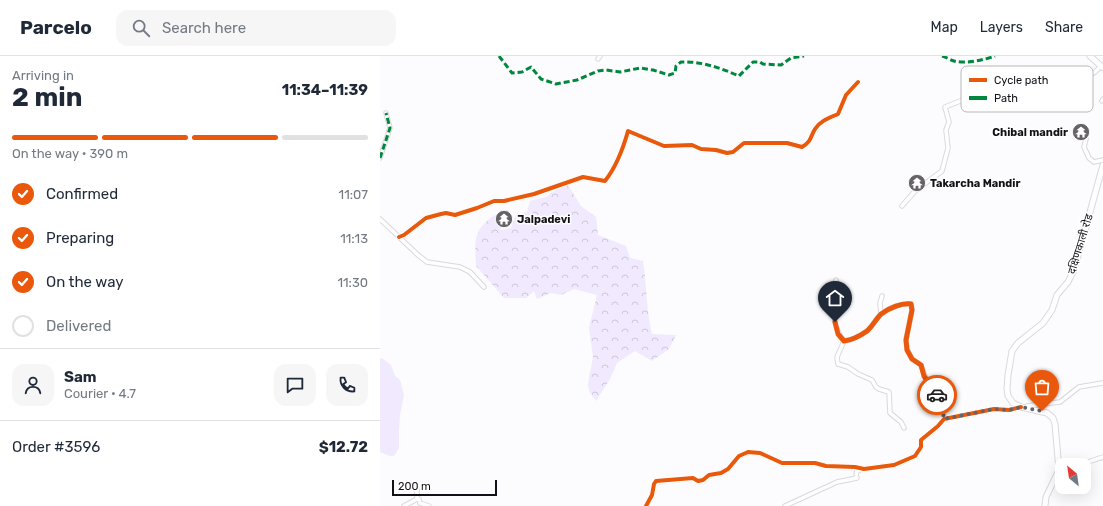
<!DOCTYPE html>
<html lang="en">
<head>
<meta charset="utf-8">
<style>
	body { margin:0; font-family:Rubik,"Noto Sans Devanagari",sans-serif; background:#f6f6f7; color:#1f2937; height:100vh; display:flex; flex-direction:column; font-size:15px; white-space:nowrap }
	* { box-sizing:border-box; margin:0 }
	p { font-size:13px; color:#747a83 }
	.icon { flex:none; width:22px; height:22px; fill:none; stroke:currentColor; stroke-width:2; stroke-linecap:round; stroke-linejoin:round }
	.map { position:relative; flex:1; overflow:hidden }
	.sheet { display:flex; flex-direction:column; background:#fff; width:380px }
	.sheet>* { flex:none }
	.needle { width:26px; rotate:331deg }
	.fabs { position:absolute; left:675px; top:402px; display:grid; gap:8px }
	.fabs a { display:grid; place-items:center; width:36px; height:36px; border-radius:8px; background:#fff; box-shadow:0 4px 16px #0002; font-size:20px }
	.scale { position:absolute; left:12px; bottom:10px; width:105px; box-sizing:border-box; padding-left:4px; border:2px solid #131017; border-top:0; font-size:11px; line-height:14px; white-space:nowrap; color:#131017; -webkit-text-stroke:3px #fff; paint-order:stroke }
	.pin { position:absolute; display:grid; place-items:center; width:34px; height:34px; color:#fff; margin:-41px -17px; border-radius:50% 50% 50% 0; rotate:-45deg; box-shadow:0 0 4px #0007 }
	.pin .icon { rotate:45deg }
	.courier { position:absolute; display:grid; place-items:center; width:40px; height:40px; margin:-20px; border:3px solid #ea580c; border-radius:50%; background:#fff; color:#222; box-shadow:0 1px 5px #0007 }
	.summary em { font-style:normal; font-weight:700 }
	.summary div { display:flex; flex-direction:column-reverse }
	.summary { display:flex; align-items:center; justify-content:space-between; height:68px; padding:0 12px }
	h1 { font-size:26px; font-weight:700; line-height:30px }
	.bar { display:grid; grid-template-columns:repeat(4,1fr); gap:6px 4px; align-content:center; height:48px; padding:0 12px }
	.bar i { height:5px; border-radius:3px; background:#e0e1e3 }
	.bar .selected { background:#ea580c }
	.bar p { grid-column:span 4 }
	.line { display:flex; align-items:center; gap:10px; padding:0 12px; border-top:1px solid #e0e1e3 }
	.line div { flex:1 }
	.round { display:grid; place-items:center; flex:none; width:42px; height:42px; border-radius:12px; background:#f6f6f7 }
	ol { padding:0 12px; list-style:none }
	li { display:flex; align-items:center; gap:12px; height:44px }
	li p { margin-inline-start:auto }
	li .icon { padding:4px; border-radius:50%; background:#ea580c; color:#fff; stroke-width:4 }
	li:last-child { color:#747a83 }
	li i { width:22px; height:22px; border:2px solid #e0e1e3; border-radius:50% }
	header { display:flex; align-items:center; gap:24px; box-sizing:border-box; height:56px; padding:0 20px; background:#fff; border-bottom:1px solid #e0e1e3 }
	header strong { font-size:19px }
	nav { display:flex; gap:22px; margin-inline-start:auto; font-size:14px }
	.search { width:280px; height:36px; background:#f6f6f7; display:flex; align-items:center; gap:10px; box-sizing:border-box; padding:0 14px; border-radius:12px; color:#747a83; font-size:15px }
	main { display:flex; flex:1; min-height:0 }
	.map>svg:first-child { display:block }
</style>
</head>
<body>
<header>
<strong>Parcelo</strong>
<div class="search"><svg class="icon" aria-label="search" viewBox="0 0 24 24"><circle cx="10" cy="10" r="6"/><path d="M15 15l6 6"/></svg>Search here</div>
<nav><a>Map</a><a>Layers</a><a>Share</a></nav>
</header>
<main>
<section class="sheet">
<div class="summary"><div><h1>2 min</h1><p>Arriving in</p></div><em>11:34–11:39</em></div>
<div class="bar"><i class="selected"></i><i class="selected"></i><i class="selected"></i><i></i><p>On the way · 390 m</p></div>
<ol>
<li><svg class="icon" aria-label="check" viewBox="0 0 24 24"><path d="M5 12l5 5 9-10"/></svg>Confirmed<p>11:07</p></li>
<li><svg class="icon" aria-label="check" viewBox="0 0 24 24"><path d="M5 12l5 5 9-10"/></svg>Preparing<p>11:13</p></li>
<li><svg class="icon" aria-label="check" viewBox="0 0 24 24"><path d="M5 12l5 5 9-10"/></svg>On the way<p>11:30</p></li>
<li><i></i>Delivered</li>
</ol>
<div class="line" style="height:72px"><a class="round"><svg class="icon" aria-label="person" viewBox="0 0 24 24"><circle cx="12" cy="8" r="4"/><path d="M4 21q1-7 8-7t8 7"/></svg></a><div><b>Sam</b><p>Courier · 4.7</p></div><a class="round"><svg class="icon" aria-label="chat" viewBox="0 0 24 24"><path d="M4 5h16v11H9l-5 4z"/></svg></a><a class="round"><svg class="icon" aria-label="phone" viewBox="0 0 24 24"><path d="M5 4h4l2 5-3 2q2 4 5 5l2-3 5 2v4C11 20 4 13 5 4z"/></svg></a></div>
<div class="line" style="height:52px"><div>Order #3596</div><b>$12.72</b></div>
</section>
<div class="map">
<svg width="723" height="450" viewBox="0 0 723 450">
	<defs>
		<pattern id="forest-crowns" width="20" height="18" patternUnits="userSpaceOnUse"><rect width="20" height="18" fill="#f1e9fe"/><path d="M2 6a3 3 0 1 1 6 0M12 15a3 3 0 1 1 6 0" fill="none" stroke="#cec7d9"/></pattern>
	</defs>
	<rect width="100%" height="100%" fill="#fcfbfd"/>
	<polygon fill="#f1e9fe" points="0,302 3,303 11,309 15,320 20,324 24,339 20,359 19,375 19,392 14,400 10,400 0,396"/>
	<path fill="url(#forest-crowns)" d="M188,129l13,21 15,11 2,18 28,11 4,12 13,3c4,24 3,49 9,73l24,1 -7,14 -17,12 -17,-10 -18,12 -7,16 -14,22 -7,-10 -1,-7 5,-27 -4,-29 8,-33 -23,-6 -13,6 -10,-2 -14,6 -3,-8 -8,7h-22l-28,-32c-1,-24 -4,-36 19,-51l4,7 2,8 10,-2 5,-14 11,-2 3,-11 16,-4 6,-5z"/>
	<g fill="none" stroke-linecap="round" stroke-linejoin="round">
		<defs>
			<g id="minor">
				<polyline points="218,3 220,0"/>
				<polyline points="722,45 723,43"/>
				<polyline points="703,77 706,83 704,91 709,102 714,106 723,104"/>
				<polyline points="0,102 10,72 6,57"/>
				<polyline points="522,150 535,135 562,115 568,92 566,74 569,66 565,51 588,42 607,40 625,43 634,50 641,52 662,48 680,40 694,28 715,16 721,10"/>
				<polyline points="0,163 38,199 47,206 80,211 90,216 104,231"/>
				<path d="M19,181l5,-2 22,-17 15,-4 5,-1 9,2 22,-7 17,-7h10l30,-7 49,-17 22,4c11,-14 18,-32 23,-50l36,15 28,-1 9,4 15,1 11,3 6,-1 11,-9h43l15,4c10,-6 8,-10 13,-18 5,-8 14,-11 23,-15l8,-19 12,-13"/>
				<path d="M456,224c-3,20 -6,45 8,61 8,-1 16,-5 23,-10 5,-4 9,-12 14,-17 8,-6 20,-11 30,-10l1,6 -6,30 1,9 5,10 9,6 4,11 14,21 3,8 2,14"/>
				<polyline points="501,258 500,247 502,240"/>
				<polyline points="464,285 457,301 458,308 468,311 478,318 492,324 496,331 499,333 509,336 510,357 521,366 524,372"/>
				<polyline points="646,352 647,350 680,346 699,331 723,327"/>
				<polyline points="704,414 708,406 723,401"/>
				<polyline points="37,443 39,443 40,447 49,450"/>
				<polyline points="24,450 37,443 37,434"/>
				<polyline points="266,450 272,439 274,428 276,425 313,422 318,425 323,424 329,419 341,417 348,413 359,400 368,396 380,397 402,407 435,407 446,410 475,411 484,413 514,409 535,400 541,391 541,384 558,370 564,363 614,353 629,354 641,351"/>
				<polyline points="405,450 457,426 477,422 476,419 477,415 483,413"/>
			</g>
			<g id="secondary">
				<polyline points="710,0 723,12"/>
				<polyline points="665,450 666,441 679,414 675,368 673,362 667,357 641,351 633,347 628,340 627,333 628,319 632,295 638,287 663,267 672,254 677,239 688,226 694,214 723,109"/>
			</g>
		</defs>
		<use href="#minor" stroke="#d9d8dc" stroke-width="5.5"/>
		<use href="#secondary" stroke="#d9d8dc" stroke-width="7"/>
		<use href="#minor" stroke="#fffeff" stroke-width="3.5"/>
		<use href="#secondary" stroke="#fffeff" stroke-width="5"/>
		<g stroke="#00873e" stroke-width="3" stroke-dasharray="6 3" stroke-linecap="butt">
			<path d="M119,0l13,17 10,-1 9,-5 10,12 15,5 21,-4 21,-9 8,-1 14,2 20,-4 13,2 16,5 6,-2 1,-7 5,-4c20,-1 40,6 58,14l14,-14h7l3,2 18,1 10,-7 13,-2"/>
			<path d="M562,0c4,1 8,4 12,5 12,3 30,-1 41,-5"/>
			<polyline points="0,102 10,72 6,57"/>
		</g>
		<defs>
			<g id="cycleway">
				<path d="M19,181l5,-2 22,-17 15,-4 5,-1 9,2 22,-7 17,-7h10l30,-7 49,-17 22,4c11,-14 18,-32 23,-50l36,15 28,-1 9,4 15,1 11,3 6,-1 11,-9h43l15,4c10,-6 8,-10 13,-18 5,-8 14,-11 23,-15l8,-19 12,-13"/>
				<polyline points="266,450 272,439 274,428 276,425 313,422 318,425 323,424 329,419 341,417 348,413 359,400 368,396 380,397 402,407 435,407 446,410 475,411 484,413 514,409 535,400 541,391 541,384 558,370 564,363 614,353 629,354 641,351"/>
			</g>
		</defs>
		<use href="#cycleway" stroke="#fff" stroke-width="6"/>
		<use href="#cycleway" stroke="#e8590c" stroke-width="4"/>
	</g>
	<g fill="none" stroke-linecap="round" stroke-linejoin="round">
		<polyline stroke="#656268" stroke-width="4" stroke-dasharray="0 7.2" points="557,339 562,349 564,363 614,353 629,354 641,351 662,355"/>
		<path stroke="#ea580c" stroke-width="5" d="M455,266l3,12 6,7c8,-1 16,-5 23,-10 5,-4 9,-12 14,-17 8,-6 20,-11 30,-10l1,6 -6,30 1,10 5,9 9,6 3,11 13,19"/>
	</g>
	<defs>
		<symbol id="temple-disc" viewBox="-11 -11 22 22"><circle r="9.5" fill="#656268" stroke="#fff"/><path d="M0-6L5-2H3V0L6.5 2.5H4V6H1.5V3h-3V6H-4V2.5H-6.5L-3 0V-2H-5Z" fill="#fff"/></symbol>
	</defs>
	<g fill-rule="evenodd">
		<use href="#temple-disc" x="691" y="66" width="20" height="20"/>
		<use href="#temple-disc" x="527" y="117" width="20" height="20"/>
		<use href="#temple-disc" x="114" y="153" width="20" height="20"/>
	</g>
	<g text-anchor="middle" stroke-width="3" stroke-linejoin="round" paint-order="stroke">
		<g font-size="11" font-weight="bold" fill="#131017" stroke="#fff" text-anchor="start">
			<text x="688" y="80" text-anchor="end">Chibal mandir</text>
			<text x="550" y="131">Takarcha Mandir</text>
			<text x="137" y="167">Jalpadevi</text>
		</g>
		<g font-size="11" fill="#131017" stroke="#fff">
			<text transform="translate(700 188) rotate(-73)" y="4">दक्षिणकाली रोड</text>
		</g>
	</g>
	<rect x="581" y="10" width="132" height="46" rx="6" fill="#fff" stroke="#b8b7b9" stroke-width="1"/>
	<rect x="589" y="22" width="18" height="4" fill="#e8590c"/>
	<rect x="589" y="40" width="18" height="4" fill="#00873e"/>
	<g font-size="11" fill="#131017">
		<text x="614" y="28">Cycle path</text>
		<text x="614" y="46">Path</text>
	</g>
</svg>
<div class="fabs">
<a><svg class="needle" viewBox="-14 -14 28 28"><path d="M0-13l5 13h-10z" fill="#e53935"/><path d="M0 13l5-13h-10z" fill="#747a83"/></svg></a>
</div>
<div class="scale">200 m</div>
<div class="pin" style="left:662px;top:355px;background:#ea580c"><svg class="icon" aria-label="bag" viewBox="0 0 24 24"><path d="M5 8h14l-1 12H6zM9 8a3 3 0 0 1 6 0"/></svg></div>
<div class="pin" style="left:455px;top:266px;background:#1f2937"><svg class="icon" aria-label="home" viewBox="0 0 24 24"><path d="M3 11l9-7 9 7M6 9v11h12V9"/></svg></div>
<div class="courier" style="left:557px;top:339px"><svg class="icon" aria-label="car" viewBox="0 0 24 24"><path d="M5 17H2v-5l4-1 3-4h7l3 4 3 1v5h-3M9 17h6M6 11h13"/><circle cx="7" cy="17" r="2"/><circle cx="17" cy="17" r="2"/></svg></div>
</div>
</main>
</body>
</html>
